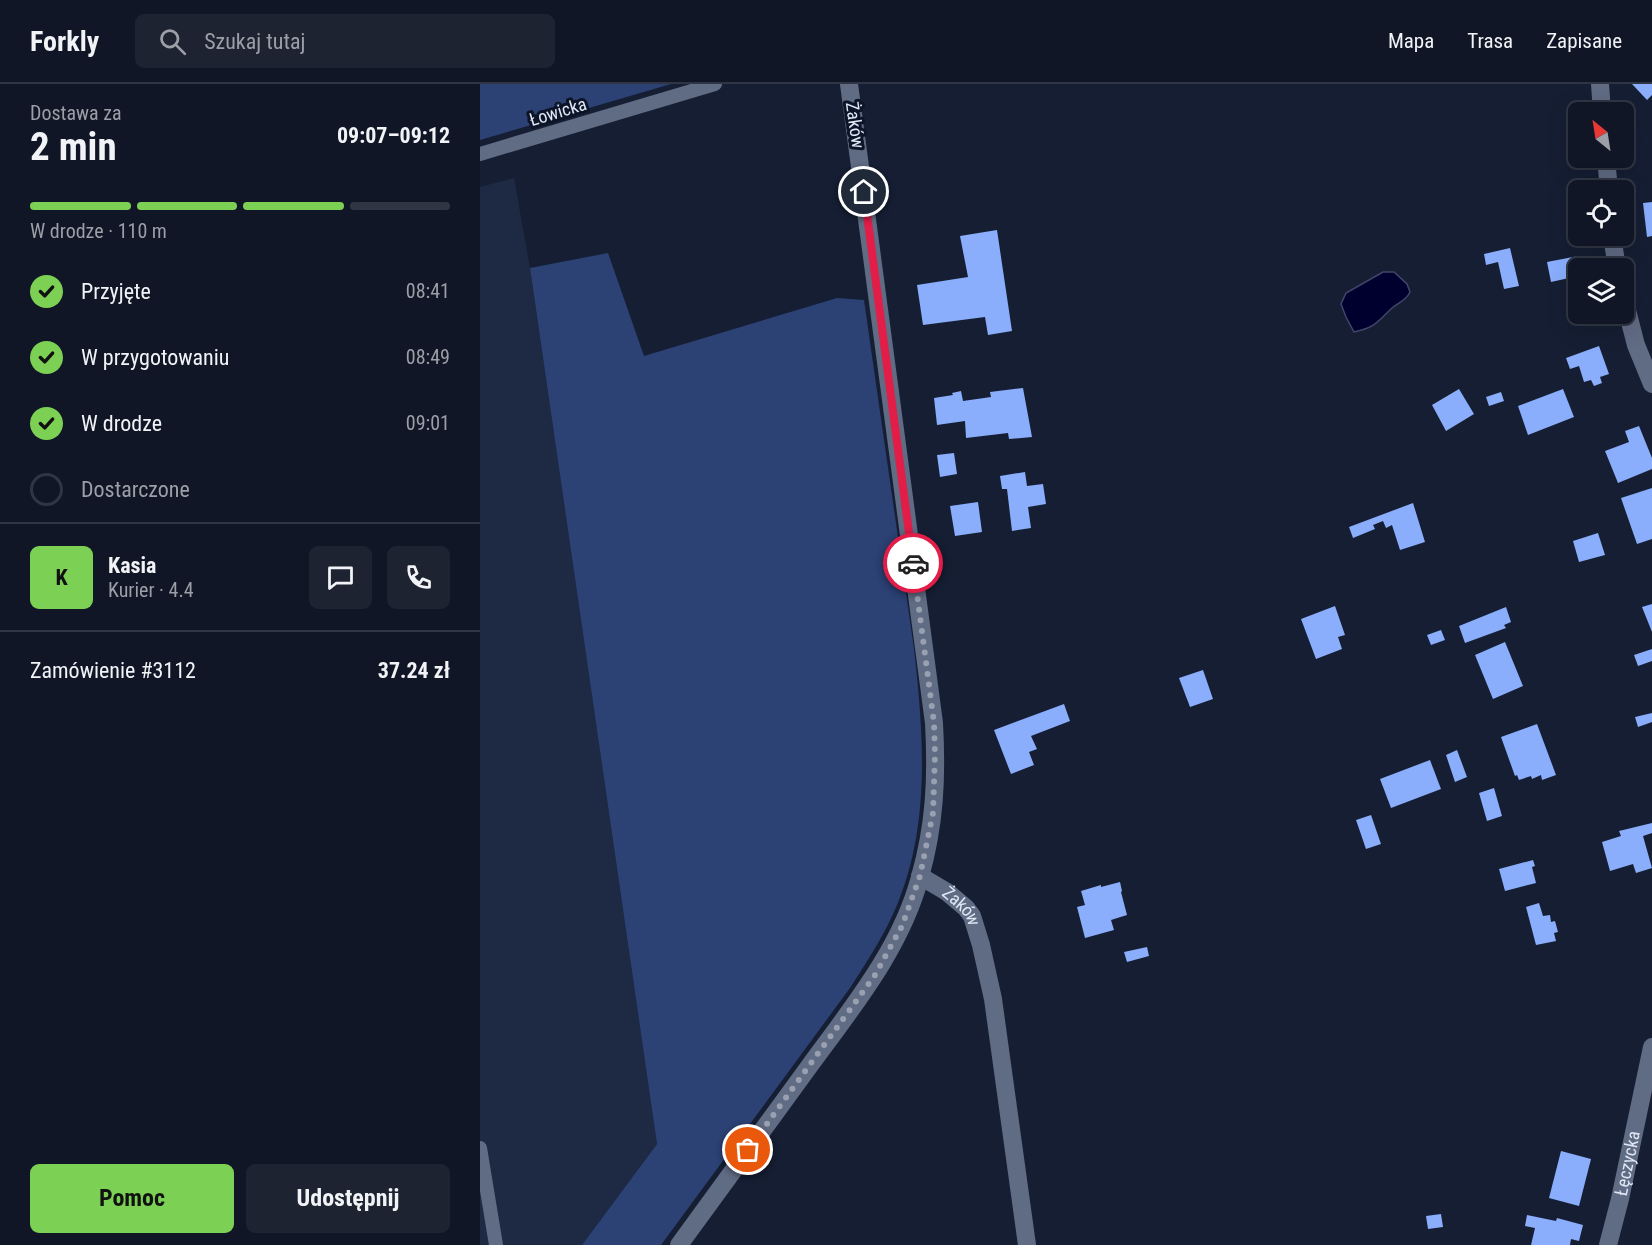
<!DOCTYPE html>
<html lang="pl">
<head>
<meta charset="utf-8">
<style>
	body { margin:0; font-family:"Roboto Condensed",sans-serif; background:#1e2332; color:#f1f3f6; height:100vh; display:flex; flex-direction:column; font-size:22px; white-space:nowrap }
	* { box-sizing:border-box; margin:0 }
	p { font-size:20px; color:#9c9fa7 }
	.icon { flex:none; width:33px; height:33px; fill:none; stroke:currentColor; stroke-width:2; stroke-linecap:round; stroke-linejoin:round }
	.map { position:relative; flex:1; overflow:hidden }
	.panel { display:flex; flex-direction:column; background:#101626; width:480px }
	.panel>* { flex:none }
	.needle { width:39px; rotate:330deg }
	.tools { position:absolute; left:1088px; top:18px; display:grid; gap:12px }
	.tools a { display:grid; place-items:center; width:66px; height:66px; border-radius:9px; background:#101626; box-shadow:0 6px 24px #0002,0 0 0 2px #303543; font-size:30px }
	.pin { position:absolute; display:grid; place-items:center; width:51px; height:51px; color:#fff; margin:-26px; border:3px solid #fff; border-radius:50%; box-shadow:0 2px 6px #0007 }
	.courier { position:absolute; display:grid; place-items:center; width:60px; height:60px; margin:-30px; border:4px solid #e11d48; border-radius:50%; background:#fff; color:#222; box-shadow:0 2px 8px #0007 }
	.headline em { font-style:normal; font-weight:700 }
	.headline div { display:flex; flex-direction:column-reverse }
	.headline { display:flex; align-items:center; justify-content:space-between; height:102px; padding:0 30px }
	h1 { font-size:39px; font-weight:700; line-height:45px }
	.bar { display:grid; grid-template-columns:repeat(4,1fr); gap:9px 6px; align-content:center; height:72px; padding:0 30px }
	.bar i { height:8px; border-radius:4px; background:#303543 }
	.bar .current { background:#7cd155 }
	.bar p { grid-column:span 4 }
	.line { display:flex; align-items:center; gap:15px; padding:0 30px; border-top:2px solid #303543 }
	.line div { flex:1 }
	.round { display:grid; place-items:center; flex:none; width:63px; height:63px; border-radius:9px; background:#1e2332 }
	ol { padding:0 30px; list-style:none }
	li { display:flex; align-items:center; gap:18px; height:66px }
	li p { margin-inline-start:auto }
	li .icon { padding:6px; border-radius:50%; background:#7cd155; color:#111; stroke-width:4 }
	li:last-child { color:#9c9fa7 }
	li i { width:33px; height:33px; border:3px solid #303543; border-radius:50% }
	.primary-button { display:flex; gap:12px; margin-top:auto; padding:12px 30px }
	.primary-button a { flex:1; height:69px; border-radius:9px; background:#7cd155; color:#111; font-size:24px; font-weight:700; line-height:69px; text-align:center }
	.primary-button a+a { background:#1e2332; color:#f1f3f6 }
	header { display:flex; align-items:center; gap:36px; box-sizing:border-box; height:84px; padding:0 30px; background:#101626; border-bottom:2px solid #303543 }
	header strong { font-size:28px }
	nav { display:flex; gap:33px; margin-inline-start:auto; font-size:21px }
	.search { width:420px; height:54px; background:#1e2332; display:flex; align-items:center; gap:15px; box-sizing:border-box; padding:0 21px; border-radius:9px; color:#9c9fa7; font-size:22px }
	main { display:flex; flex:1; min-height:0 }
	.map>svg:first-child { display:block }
</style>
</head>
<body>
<header>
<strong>Forkly</strong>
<div class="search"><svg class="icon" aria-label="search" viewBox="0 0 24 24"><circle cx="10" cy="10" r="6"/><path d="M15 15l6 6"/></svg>Szukaj tutaj</div>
<nav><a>Mapa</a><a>Trasa</a><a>Zapisane</a></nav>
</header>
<main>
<section class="panel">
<div class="headline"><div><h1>2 min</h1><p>Dostawa za</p></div><em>09:07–09:12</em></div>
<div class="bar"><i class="current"></i><i class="current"></i><i class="current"></i><i></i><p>W drodze · 110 m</p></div>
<ol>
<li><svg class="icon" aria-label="check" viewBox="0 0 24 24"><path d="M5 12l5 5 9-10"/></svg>Przyjęte<p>08:41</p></li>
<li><svg class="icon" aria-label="check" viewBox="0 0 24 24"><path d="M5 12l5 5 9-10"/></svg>W przygotowaniu<p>08:49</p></li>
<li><svg class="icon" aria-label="check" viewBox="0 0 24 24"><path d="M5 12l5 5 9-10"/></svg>W drodze<p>09:01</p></li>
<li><i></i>Dostarczone</li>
</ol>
<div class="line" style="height:108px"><b class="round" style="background:#7cd155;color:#111">K</b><div><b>Kasia</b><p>Kurier · 4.4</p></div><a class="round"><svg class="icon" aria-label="chat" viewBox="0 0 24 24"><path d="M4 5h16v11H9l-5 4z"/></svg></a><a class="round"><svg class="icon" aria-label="phone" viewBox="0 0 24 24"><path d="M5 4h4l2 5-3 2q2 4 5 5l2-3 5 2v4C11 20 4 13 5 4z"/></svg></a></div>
<div class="line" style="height:78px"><div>Zamówienie #3112</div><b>37.24 zł</b></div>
<div class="primary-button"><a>Pomoc</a><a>Udostępnij</a></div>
</section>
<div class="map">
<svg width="1172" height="1161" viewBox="0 0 1172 1161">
	<rect width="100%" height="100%" fill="#151e33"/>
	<polygon fill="#1e2a44" points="34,94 50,184 177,1060 102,1161 0,1161 0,103"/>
	<g fill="#2c4174">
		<polygon points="0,0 191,0 0,56"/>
		<path d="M128,169l36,103 193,-58 27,2 50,349c10,88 17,180 -20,263 -12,27 -28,51 -44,76l-189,257h-79l75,-101 -127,-876z"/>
	</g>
	<path fill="#00002e" stroke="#43456a" stroke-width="1.5" d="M903,188h11l13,12 3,8c-4,9 -11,10 -18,16 -16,15 -16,19 -38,24l-8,-15 -5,-13 5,-11z"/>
	<g fill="#8aaefc">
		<polygon points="1152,0 1172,0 1172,11 1167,16"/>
		<polygon points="1172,118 1172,152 1167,153 1163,119"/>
		<polygon points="517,146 532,247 508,251 505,233 443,241 437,201 488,193 480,152"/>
		<polygon points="1030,164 1039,202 1024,205 1018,178 1006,181 1004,170"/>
		<polygon points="1098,172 1101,184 1098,184 1098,192 1071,198 1067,178"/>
		<polygon points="1119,262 1129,290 1120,293 1122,299 1114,302 1111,296 1104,298 1099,282 1090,285 1086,274"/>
		<polygon points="543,304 552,353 529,355 528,349 486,354 485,337 457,341 454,314 473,311 472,309 481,307 483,317 511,313 510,308"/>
		<polygon points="979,305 994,330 966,347 952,321"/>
		<polygon points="1083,305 1094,333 1048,351 1038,322"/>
		<polygon points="1021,308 1024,317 1009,322 1006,313"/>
		<polygon points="1159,342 1172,374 1172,385 1138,399 1125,367 1149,358 1145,347"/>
		<polygon points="474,369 477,390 460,393 457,371"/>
		<polygon points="545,388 547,402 563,400 566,420 548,423 551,444 532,447 527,405 522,405 520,392"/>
		<polygon points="1172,404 1172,455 1157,460 1141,414"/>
		<polygon points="498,418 502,448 475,452 470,422"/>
		<polygon points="933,419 945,458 920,466 912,441 906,444 903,437 893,441 895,445 873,454 869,443"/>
		<polygon points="1118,449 1125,471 1099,478 1093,457"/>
		<polygon points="1172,520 1172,548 1162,523"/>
		<polygon points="855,522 865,551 858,553 862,565 836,575 821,535"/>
		<polygon points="1026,523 1031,538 1024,541 1026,544 985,559 979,542"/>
		<polygon points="961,546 965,556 951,561 947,551"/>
		<polygon points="1025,558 1043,602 1013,615 995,571"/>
		<polygon points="1172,565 1172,577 1158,582 1154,571"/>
		<polygon points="723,586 733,615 710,623 699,594"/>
		<polygon points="584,620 590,637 551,652 557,665 549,668 554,681 531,690 514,646"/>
		<polygon points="1172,629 1172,638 1158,643 1155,633"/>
		<polygon points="1057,640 1076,691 1062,696 1061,691 1052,695 1051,692 1039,696 1037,691 1035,692 1021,653"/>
		<polygon points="977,666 987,693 975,698 966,671"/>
		<polygon points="950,676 961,705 911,724 900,695"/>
		<polygon points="1014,704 1022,732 1007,737 999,709"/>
		<polygon points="891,731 901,760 886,765 876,736"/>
		<polygon points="1172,739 1172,749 1163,752 1172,784 1156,789 1153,780 1130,787 1122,758 1141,752 1139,747"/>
		<polygon points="1053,776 1055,782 1052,783 1056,799 1025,807 1019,785"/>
		<polygon points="640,798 642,807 641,808 647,831 631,836 634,846 605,854 597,823 605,821 601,807 621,801 621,803"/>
		<polygon points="1059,819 1063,832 1070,831 1071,838 1075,837 1078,848 1074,849 1076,857 1056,861 1046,823"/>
		<polygon points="667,863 669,872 647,878 644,868"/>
		<polygon points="1081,1067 1111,1075 1099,1122 1069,1114"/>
		<polygon points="961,1130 963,1143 948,1145 946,1132"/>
		<polygon points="1047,1131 1076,1137 1077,1134 1103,1141 1099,1157 1091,1155 1090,1161 1051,1161 1055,1144 1045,1142"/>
	</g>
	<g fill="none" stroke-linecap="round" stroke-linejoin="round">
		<g stroke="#606b84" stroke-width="14">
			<polyline points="0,70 235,0"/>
			<polyline points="0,1064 16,1161"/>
		</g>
		<g stroke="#606b84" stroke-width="18">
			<polyline points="1120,0 1122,28"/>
			<polyline points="1126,74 1129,106"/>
			<polyline points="1132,152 1137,184"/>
			<polyline points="1143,211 1156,261 1172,300"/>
			<path id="s1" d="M440,792l27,16 19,16 6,8 9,29 12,54 34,246"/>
			<path id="s2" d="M1128,1161l12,-46 32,-152"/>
		</g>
		<path stroke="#606b84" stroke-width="18" d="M199,1161c43,-59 86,-118 129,-177 43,-59 93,-119 112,-191 15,-53 17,-100 14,-154l-85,-639"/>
	</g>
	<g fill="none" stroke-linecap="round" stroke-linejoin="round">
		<polyline stroke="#99a1b1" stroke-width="6" stroke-dasharray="0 10.8" points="268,1066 395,891 422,842 440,792 453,729 455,670 454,639 433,479"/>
		<polyline stroke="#e11d48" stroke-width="8" points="384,108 433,479"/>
	</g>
	<g text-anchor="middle" stroke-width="6" stroke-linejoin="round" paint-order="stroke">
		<g font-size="18" fill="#e0e7f5" stroke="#0c1528">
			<text transform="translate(78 28) rotate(-17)" y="6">Łowicka</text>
			<text transform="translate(375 41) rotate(82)" y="6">Żaków</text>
			<text dy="6" stroke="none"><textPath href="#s1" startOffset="52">Żaków</textPath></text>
			<text dy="6" stroke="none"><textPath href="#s2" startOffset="84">Łęczycka</textPath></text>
		</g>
	</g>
</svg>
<div class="tools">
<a><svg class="needle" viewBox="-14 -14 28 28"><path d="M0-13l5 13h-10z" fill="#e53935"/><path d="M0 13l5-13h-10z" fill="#9c9fa7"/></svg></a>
<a><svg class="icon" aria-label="locate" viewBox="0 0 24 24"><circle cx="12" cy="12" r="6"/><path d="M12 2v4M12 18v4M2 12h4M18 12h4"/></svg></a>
<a><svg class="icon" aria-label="layers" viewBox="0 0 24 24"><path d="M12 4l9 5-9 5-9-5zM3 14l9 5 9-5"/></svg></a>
</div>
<div class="pin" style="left:268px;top:1066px;background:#ea580c"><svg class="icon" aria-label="bag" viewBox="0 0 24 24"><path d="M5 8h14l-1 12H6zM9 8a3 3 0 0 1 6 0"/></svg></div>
<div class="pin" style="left:384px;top:108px;background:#1f2937"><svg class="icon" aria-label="home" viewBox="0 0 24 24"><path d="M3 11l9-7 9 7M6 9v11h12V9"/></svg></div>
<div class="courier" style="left:433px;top:479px"><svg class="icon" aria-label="car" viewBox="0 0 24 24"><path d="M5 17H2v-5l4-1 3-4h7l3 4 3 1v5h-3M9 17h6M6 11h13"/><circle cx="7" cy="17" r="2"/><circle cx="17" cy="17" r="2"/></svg></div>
</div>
</main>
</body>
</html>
